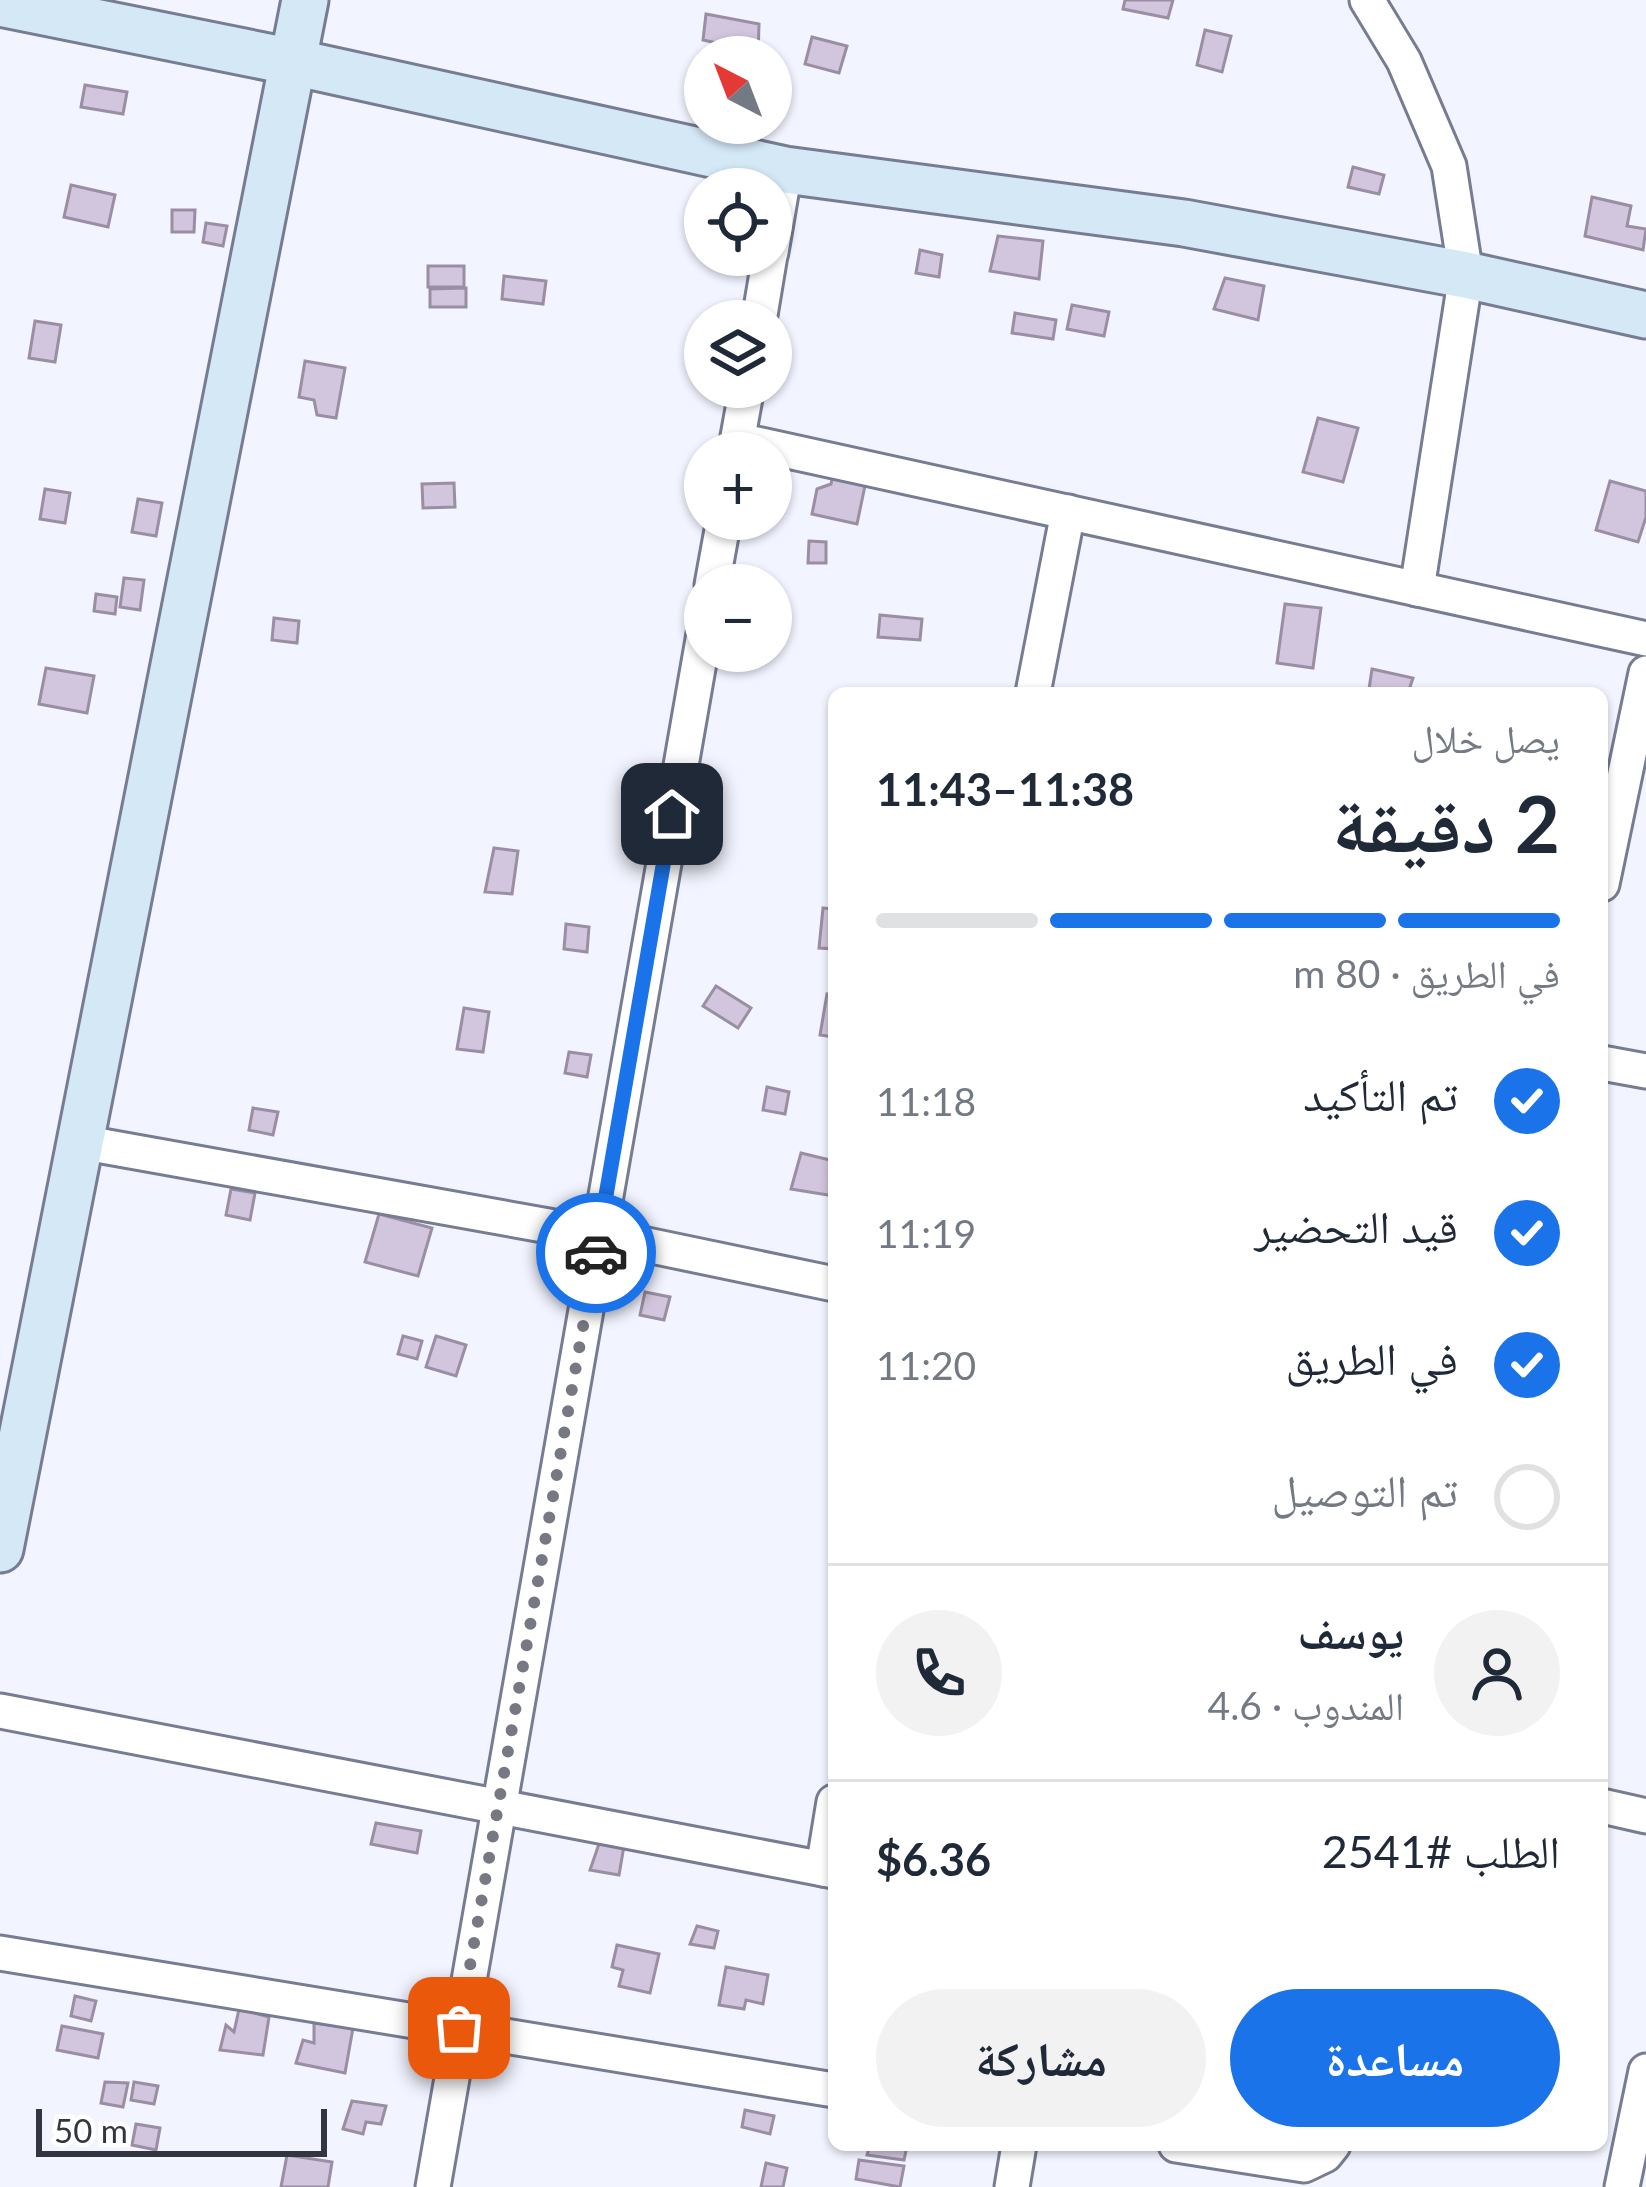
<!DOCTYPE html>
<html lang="ar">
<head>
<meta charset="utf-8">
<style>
	body { margin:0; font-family:Lato,"Noto Naskh Arabic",sans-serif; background:#f2f2f3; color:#1f2937; direction:rtl; height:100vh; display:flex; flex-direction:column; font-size:45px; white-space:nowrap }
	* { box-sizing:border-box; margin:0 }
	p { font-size:39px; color:#747a83 }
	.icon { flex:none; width:66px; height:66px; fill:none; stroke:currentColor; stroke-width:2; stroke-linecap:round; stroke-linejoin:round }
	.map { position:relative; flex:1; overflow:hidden; direction:ltr }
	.sheet { position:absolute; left:828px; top:687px; width:780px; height:1464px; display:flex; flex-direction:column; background:#fff; border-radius:18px; box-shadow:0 3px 9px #0004; direction:rtl }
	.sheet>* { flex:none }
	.needle { width:78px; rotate:318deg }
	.controls { position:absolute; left:684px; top:36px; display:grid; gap:24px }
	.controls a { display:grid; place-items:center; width:108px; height:108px; border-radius:50%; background:#fff; box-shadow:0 3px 9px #0004; font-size:60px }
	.scale { position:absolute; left:36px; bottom:30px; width:291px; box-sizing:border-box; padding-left:12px; border:6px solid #33363f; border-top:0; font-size:33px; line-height:42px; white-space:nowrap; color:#33363f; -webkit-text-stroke:9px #fff; paint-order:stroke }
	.pin { position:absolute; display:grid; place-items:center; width:102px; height:102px; color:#fff; margin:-51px; border-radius:24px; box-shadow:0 6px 18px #0006 }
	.courier { position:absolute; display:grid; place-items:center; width:120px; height:120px; margin:-60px; border:9px solid #1a73e8; border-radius:50%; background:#fff; color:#222; box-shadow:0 3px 15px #0007 }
	.overview em { font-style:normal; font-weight:700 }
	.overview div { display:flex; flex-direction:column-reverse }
	.overview { display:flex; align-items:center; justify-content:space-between; height:204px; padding:0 48px }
	h1 { font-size:78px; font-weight:700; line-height:90px }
	.bar { display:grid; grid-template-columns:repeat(4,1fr); gap:18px 12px; align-content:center; height:144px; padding:0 48px }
	.bar i { height:15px; border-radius:9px; background:#e0e1e3 }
	.bar .active { background:#1a73e8 }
	.bar p { grid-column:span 4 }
	.line { display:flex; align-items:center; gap:30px; padding:0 48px; border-top:3px solid #e0e1e3 }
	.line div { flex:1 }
	.round { display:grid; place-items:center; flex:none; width:126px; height:126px; border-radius:63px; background:#f2f2f3 }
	ol { padding:0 48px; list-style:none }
	li { display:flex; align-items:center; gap:36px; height:132px }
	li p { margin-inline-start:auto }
	li .icon { padding:12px; border-radius:50%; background:#1a73e8; color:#fff; stroke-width:4 }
	li:last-child { color:#747a83 }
	li i { width:66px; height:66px; border:6px solid #e0e1e3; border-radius:50% }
	.primary-button { display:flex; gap:24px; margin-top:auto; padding:24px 48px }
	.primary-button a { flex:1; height:138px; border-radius:72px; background:#1a73e8; color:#fff; font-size:48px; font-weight:700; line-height:138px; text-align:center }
	.primary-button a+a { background:#f2f2f3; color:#1f2937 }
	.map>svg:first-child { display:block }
</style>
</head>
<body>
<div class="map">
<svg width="1646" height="2187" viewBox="0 0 1646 2187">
	<rect width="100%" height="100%" fill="#f2f4ff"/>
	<g fill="#d2c6de" stroke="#998ea4" stroke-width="3">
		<polygon points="1125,0 1173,0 1168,18 1123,9"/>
		<polygon points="706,14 759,24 758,57 724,57 726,45 703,40"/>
		<polygon points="1205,30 1231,36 1222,72 1197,65"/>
		<polygon points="812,37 847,46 839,73 805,64"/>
		<polygon points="85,85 127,92 123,114 81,107"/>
		<polygon points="1353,167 1384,175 1379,194 1348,187"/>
		<polygon points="71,185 115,195 108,227 64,217"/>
		<polygon points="1592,197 1631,206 1627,226 1646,229 1643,250 1585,236"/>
		<polygon points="172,210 195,210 194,232 172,232"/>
		<polygon points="206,223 227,226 223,246 203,242"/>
		<polygon points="998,236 1043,241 1039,279 990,271"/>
		<polygon points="920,250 942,255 939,277 916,273"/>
		<rect x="428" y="266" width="36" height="21"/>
		<polygon points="504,276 546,281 543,304 502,299"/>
		<polygon points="1225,278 1264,286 1258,320 1214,309"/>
		<polygon points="466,288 466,307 430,307 430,289"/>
		<polygon points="1072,305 1109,312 1104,336 1067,329"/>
		<polygon points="1015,313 1056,320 1053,339 1012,333"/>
		<polygon points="35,321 61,325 55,362 29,358"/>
		<polygon points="305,361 345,368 336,418 317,415 314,400 299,397"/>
		<polygon points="1318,418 1358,428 1343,482 1303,472"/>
		<polygon points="834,469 867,476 857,524 812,514 817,489 831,484"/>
		<polygon points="1610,481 1646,491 1646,517 1638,542 1596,530"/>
		<polygon points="454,483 455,507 423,508 422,484"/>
		<polygon points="45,489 70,493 65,523 40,519"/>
		<polygon points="138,499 162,503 156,536 132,532"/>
		<polygon points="809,541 826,542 826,563 808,563"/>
		<polygon points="124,578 144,580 140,610 120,607"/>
		<polygon points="96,594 117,597 115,614 94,611"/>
		<polygon points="1285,604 1321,608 1313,668 1277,663"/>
		<polygon points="880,615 922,619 920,640 878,637"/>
		<polygon points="274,618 299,621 297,643 272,640"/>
		<polygon points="46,668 94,676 87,713 39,704"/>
		<polygon points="1372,669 1413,678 1408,693 1369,689"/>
		<polygon points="494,848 518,851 512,894 485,892"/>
		<polygon points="823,908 834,909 834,949 819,948"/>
		<polygon points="566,924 589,927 587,952 564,949"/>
		<polygon points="716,986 751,1008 738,1028 703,1006"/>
		<polygon points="827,994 834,995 834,1037 820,1035"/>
		<polygon points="464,1008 489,1012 483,1052 457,1049"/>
		<polygon points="569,1052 591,1055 587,1077 565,1073"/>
		<polygon points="767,1087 789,1092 785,1114 763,1110"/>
		<polygon points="253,1108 278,1112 273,1135 249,1130"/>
		<polygon points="801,1153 834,1161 834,1196 791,1189"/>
		<polygon points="231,1189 255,1193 250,1220 226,1215"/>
		<polygon points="379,1214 432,1228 418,1276 365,1262"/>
		<polygon points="645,1292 670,1297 664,1320 640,1315"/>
		<polygon points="403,1336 422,1341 417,1359 398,1354"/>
		<polygon points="436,1336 466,1345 456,1376 426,1367"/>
		<polygon points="376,1823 421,1831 417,1853 371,1844"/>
		<polygon points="600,1841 624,1846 619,1875 590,1870"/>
		<polygon points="697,1926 718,1931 714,1948 690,1944"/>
		<polygon points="617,1945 659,1954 650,1993 619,1986 623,1970 612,1967"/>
		<polygon points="726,1967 768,1975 763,2004 746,2000 744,2009 719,2005"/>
		<polygon points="75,1996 96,2001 91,2021 71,2016"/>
		<polygon points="239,2009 269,2017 263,2055 220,2050 226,2025 234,2032"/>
		<polygon points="314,2023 353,2028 345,2073 296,2063 303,2040 314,2043"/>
		<polygon points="62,2026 103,2034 98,2058 57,2050"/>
		<polygon points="105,2082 128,2083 123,2107 101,2103"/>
		<polygon points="134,2082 158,2086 154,2104 131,2100"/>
		<polygon points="352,2101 386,2106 381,2124 366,2122 363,2134 343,2129"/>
		<polygon points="745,2110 774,2116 770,2134 742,2127"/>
		<polygon points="136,2124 160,2128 156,2150 132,2145"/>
		<polygon points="870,2145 904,2145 907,2146 904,2160 867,2155"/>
		<polygon points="287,2155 332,2162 328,2187 281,2187"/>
		<polygon points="859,2160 904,2166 900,2187 856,2179"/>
		<polygon points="766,2163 787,2168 783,2187 761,2187"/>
	</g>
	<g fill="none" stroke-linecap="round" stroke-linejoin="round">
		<defs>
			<g id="street">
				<polyline points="1367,0 1404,61 1449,166 1466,275 1417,589"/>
				<polyline points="771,252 785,170"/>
				<polyline points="759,321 770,255"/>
				<polyline points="738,440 1646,639"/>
				<polyline points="735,453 747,387"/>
				<polyline points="712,585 724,519"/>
				<polyline points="1033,693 1068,512"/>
				<polyline points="1602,884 1646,673"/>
				<polyline points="1602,1063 1646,1071"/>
				<polyline points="80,1142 599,1235 834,1284"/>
				<polyline points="0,1711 834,1871"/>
				<polyline points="1602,1806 1646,1816"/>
				<polyline points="823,1869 834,1802"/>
				<polyline points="0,1953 834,2090"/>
				<polyline points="1176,2145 1304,2165 1325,2155 1333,2145"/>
				<polyline points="433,2187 705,628"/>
				<polyline points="1012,2187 1019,2145"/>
				<polyline points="1622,2187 1646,2071"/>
			</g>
			<g id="secondary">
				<polyline points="0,3 293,62 785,170 1184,223 1466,275 1646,315"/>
				<polyline points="0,1549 305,0"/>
			</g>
		</defs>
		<use href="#street" stroke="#767c92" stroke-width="39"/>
		<use href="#secondary" stroke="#767c92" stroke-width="51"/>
		<use href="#street" stroke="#fff" stroke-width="33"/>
		<use href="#secondary" stroke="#d4e8f6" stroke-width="45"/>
	</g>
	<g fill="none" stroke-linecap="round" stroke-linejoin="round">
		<polyline stroke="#767882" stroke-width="12" stroke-dasharray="0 21.6" points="459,2028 596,1253"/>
		<polyline stroke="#1a73e8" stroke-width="15" points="596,1253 672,814"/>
	</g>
</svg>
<div class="controls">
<a><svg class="needle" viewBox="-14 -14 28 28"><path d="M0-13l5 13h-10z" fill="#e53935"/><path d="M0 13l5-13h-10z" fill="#747a83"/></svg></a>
<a><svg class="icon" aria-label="locate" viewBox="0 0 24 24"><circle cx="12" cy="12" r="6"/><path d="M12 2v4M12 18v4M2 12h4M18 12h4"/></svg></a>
<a><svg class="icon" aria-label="layers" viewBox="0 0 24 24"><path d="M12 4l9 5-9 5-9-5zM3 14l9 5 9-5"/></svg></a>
<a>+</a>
<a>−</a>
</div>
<div class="scale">50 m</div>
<div class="pin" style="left:459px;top:2028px;background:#ea580c"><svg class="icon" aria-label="bag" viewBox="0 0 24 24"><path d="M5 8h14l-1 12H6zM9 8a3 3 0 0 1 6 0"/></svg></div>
<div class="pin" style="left:672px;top:814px;background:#1f2937"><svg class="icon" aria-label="home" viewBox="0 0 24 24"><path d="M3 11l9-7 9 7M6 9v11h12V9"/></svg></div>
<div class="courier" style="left:596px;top:1253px"><svg class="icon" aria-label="car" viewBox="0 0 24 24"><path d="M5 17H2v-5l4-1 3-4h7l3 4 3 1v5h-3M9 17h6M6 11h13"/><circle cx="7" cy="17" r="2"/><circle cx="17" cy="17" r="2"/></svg></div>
<section class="sheet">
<div class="overview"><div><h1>2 دقيقة</h1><p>يصل خلال</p></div><em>11:38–11:43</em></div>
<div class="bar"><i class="active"></i><i class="active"></i><i class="active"></i><i></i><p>في الطريق · 80 m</p></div>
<ol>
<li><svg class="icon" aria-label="check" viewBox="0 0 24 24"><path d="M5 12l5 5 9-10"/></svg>تم التأكيد<p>11:18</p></li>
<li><svg class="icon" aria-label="check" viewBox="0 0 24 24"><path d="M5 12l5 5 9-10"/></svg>قيد التحضير<p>11:19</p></li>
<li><svg class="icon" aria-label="check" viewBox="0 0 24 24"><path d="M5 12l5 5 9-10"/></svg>في الطريق<p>11:20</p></li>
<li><i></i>تم التوصيل</li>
</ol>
<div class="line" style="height:216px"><a class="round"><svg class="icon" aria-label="person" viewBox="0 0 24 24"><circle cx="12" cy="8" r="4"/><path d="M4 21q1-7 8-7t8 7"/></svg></a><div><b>يوسف</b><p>المندوب · 4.6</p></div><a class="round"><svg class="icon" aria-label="phone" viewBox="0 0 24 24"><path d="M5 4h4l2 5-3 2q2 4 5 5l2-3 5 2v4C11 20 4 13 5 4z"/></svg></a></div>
<div class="line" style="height:156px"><div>الطلب #2541</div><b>$6.36</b></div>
<div class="primary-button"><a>مساعدة</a><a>مشاركة</a></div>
</section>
</div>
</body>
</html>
